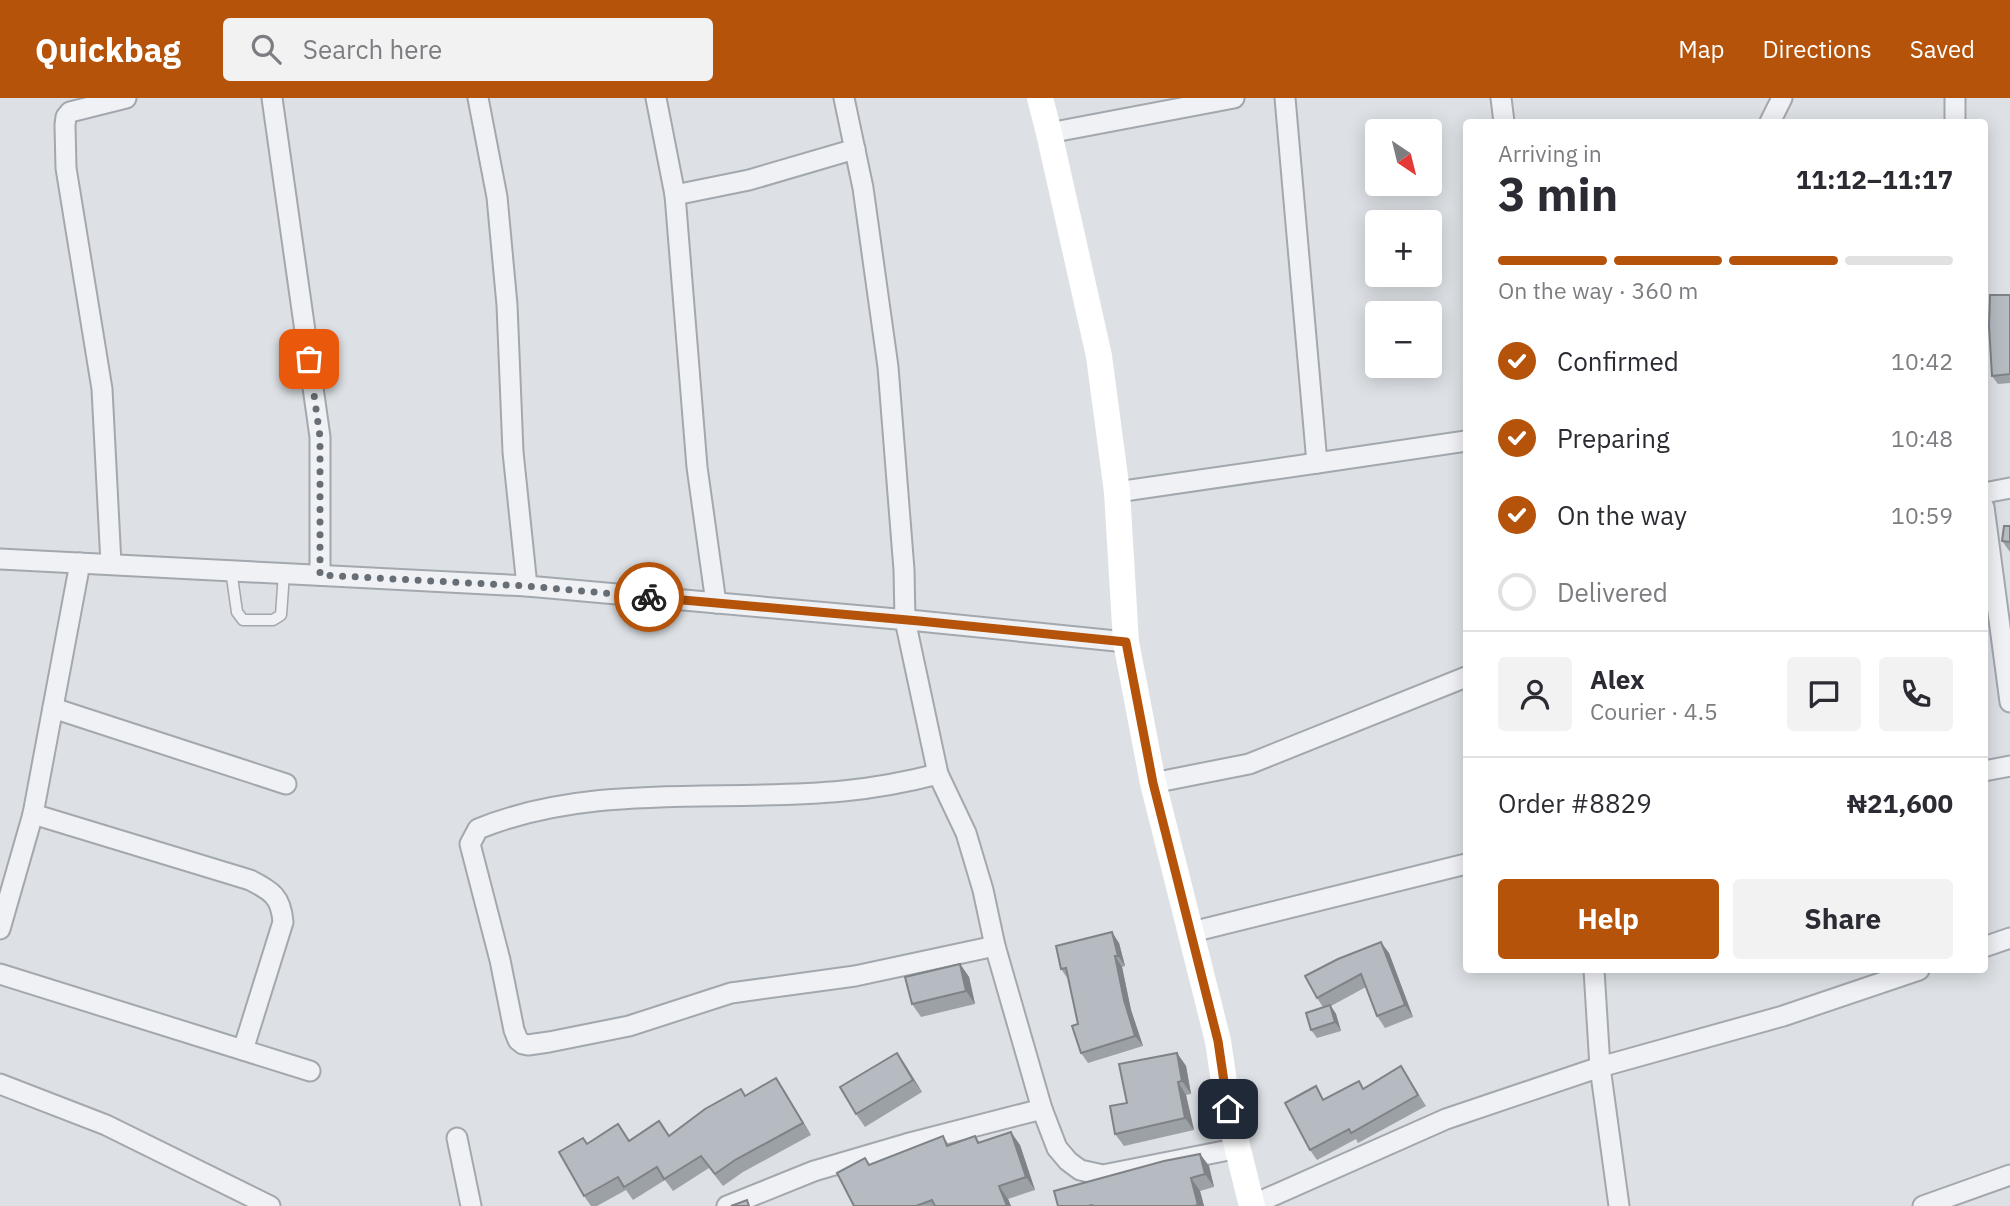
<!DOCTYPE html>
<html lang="en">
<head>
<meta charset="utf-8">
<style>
	body { margin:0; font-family:"IBM Plex Sans",sans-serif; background:#f2f2f3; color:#2b2b33; height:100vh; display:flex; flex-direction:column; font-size:26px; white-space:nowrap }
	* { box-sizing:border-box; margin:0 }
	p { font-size:23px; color:#7c7c81 }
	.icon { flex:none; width:38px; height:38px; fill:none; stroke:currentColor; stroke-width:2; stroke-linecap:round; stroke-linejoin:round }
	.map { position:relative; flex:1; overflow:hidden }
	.side { position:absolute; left:1463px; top:21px; width:525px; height:854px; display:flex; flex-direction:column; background:#fff; border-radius:7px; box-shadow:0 4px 18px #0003 }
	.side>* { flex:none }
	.needle { width:46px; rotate:145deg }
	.buttons { position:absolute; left:1365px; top:21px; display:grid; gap:14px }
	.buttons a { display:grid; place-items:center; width:77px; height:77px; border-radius:7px; background:#fff; box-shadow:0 4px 18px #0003; font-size:35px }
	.pin { position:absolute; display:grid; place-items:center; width:60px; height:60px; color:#fff; margin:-30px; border-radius:14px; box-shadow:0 4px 10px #0006 }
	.courier { position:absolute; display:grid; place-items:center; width:70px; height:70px; margin:-35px; border:5px solid #b45309; border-radius:50%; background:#fff; color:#222; box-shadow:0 2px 9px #0007 }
	.head em { font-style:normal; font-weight:700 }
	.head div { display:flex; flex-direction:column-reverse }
	.head { display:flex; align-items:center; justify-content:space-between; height:119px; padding:0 35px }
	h1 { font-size:46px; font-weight:700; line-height:52px }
	.bar { display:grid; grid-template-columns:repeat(4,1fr); gap:10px 7px; align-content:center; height:84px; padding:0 35px }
	.bar i { height:9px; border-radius:5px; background:#e1e1e2 }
	.bar .selected { background:#b45309 }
	.bar p { grid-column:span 4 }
	.line { display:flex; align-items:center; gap:18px; padding:0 35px; border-top:2px solid #e1e1e2 }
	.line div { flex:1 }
	.round { display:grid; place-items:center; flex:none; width:74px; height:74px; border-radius:7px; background:#f2f2f3 }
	ol { padding:0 35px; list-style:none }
	li { display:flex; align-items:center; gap:21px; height:77px }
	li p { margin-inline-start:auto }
	li .icon { padding:7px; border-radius:50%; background:#b45309; color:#fff; stroke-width:4 }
	li:last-child { color:#7c7c81 }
	li i { width:38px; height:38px; border:4px solid #e1e1e2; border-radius:50% }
	.cta { display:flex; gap:14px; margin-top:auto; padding:14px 35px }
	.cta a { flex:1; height:80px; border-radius:7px; background:#b45309; color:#fff; font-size:28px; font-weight:700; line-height:80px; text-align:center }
	.cta a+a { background:#f2f2f3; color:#2b2b33 }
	header { display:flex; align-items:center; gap:42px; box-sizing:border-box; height:98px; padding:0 35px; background:#b45309; color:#fff }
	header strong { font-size:33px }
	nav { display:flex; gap:38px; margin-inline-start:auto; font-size:24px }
	.search { width:490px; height:63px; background:#f2f2f3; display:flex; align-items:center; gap:18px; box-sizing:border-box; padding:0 24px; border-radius:7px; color:#7c7c81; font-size:26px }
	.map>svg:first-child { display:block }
</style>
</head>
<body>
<header>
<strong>Quickbag</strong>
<div class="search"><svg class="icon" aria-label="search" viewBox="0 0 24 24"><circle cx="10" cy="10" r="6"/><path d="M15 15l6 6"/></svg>Search here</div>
<nav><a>Map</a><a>Directions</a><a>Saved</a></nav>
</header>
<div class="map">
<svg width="2010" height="1108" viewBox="0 0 2010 1108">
	<rect width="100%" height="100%" fill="#dde1e5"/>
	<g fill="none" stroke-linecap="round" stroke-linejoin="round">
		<defs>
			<polyline id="lane" points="231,472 237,514 243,522 273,522 281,517 284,475"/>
			<g id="street">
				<polyline points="272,0 320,339 320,477"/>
				<polyline points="478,0 497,99 507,207 513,354 527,488"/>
				<polyline points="656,0 675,97 697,369 716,505"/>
				<polyline points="844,0 863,90 888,269 904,472 905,522 938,676 966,735 983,792 995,848 1042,1011 1057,1050 1068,1063 1080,1072 1103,1077 1239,1050"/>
				<polyline points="1285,0 1317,365 1466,343"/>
				<polyline points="1501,0 1504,24"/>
				<polyline points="1955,0 1955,24"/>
				<polyline points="1770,24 1782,0"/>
				<polyline points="1049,35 1234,0"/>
				<polyline points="675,97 749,82 855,51"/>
				<polyline points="1117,394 1317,365"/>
				<polyline points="1984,395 2010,390"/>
				<polyline points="1984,409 2010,604"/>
				<polyline points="0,461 527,488 919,523 1126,544"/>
				<polyline points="111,466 102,291 66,70 65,27 66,19 70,14 126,0"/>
				<polyline points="53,610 286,686"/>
				<polyline points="1984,673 2010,668"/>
				<path d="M938,676c-31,8 -64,14 -95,17 -122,12 -250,-9 -365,38l-8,15 30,116 14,70 4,10 5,4 5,1 21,-3 80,-16 102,-33 124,-17 140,-30"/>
				<polyline points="1153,685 1249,666 1466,579"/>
				<path d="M33,716l217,66c22,11 31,17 33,42l-40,128"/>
				<polyline points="0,831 33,716 80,465"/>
				<polyline points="1192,834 1466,766"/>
				<polyline points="1984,849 2010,840"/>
				<polyline points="1594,872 1600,969 1619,1108"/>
				<polyline points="0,876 310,973"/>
				<polyline points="0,986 106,1027 270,1108"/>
				<polyline points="457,1040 471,1108"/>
				<polyline points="1252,1107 1446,1021 1600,969 1783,918 1919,872"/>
				<polyline points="727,1108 814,1073 906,1046 1042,1011"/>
				<polyline points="1923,1108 2010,1077"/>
			</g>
		</defs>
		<use href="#lane" stroke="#a3a8ae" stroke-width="13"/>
		<use href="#street" stroke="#a3a8ae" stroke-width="23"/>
		<use href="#lane" stroke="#eff1f4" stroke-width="10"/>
		<use href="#street" stroke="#eff1f4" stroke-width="19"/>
		<polyline stroke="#fff" stroke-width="26" points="1040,0 1049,35 1099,258 1117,394 1126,544 1153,685 1218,943 1228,1011 1252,1108"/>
	</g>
	<g fill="#9ca1a6">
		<polygon points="2010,197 2010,285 1998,286 1992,278"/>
		<polygon points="2010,428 2010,454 2002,443"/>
		<polygon points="1119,845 1125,868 1122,869 1131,912 1143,948 1088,965 1081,955 1078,926 1068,881 1061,871"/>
		<polygon points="1389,855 1413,919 1385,930 1377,918 1366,889 1331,908 1336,916 1341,933 1317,940 1311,932 1323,909 1317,900"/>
		<polygon points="960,866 969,879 975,906 921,919 912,906"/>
		<polygon points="897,955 922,994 865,1029 856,1016"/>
		<polygon points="1177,955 1186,968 1191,996 1186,997 1194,1032 1124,1048 1115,1036 1127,1005"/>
		<polygon points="1401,968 1426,1008 1358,1045 1356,1041 1317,1062 1310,1052 1364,990"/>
		<polygon points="741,991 745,998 784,992 811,1037 743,1074 723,1088 709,1070 673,1093 665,1082 633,1102 626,1092 597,1108 591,1108 584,1098 587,1046 669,1038"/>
		<polygon points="943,1038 949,1047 975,1038 980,1045 1020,1047 1035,1092 1008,1101 1011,1108 854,1108"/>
		<polygon points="1200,1056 1209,1068 1214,1089 1200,1093 1204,1108 1058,1108"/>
	</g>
	<g fill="#7f8387">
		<polygon points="1112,834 1119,845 1125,868 1118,858"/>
		<polygon points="1381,844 1389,855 1413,919 1405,907"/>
		<polygon points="1115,858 1122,869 1131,912 1143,948 1135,938 1124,902"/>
		<polygon points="960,866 969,879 975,906 966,893"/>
		<polygon points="1330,907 1336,916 1341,933 1335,924"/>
		<polygon points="897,955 906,968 922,994 913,982"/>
		<polygon points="1177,955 1186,968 1191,996 1182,983"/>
		<polygon points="776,980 784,992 811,1037 803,1025"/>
		<polygon points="1178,984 1186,997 1194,1032 1185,1020"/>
		<polygon points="1011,1034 1020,1047 1035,1092 1026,1079"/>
		<polygon points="1200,1056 1209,1068 1214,1089 1205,1076"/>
		<polygon points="1191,1080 1200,1093 1204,1108 1198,1108 1198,1107"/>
		<polygon points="999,1088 1008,1101 1011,1108 1007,1108"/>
	</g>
	<g fill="#b5bbc1" stroke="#7f8387" stroke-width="2">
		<polygon points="1990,197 2010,197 2010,276 1992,278 1989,228"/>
		<polygon points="2004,428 2010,428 2010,444 2002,443"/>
		<polygon points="1112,834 1118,858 1115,858 1124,902 1135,938 1081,955 1072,928 1078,926 1066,870 1061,871 1056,848"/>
		<polygon points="1381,844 1405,907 1377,918 1361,876 1317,900 1305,878 1338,861"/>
		<polygon points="960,866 966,893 912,906 905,879"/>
		<polygon points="1330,907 1335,924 1311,932 1306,915"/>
		<polygon points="897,955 913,982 856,1016 840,989"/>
		<polygon points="1177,955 1182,983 1178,984 1185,1020 1115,1036 1110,1008 1127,1005 1119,966"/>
		<polygon points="1401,968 1418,997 1351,1035 1349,1031 1310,1052 1285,1005 1316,988 1323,1002 1359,983 1363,991"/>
		<polygon points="776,980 803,1025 735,1062 715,1076 701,1058 664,1081 657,1069 624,1089 618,1079 584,1098 559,1054 583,1040 587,1046 618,1026 629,1043 659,1023 669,1038 705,1011 741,991 745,998"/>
		<polygon points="1011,1034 1026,1079 999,1088 1007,1108 935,1108 932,1102 916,1108 854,1108 837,1075 865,1060 869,1067 943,1038 947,1048 975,1038 978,1045"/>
		<polygon points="1200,1056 1205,1076 1191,1080 1198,1107 1194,1108 1093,1108 1092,1107 1088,1108 1058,1108 1054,1093 1164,1063"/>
		<polygon points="747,1102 749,1108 731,1108"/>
	</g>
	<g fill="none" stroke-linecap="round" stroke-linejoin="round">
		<polyline stroke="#686e76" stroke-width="7" stroke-dasharray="0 12.6" points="309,261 320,339 320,477 527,488 649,499"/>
		<polyline stroke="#b45309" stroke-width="9" points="649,499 919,523 1126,544 1153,685 1218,943 1228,1011"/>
	</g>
</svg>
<div class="buttons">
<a><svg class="needle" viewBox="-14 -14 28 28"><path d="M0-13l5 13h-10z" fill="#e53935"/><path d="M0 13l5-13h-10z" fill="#7c7c81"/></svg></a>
<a>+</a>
<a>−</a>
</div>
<div class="pin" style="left:309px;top:261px;background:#ea580c"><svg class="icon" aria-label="bag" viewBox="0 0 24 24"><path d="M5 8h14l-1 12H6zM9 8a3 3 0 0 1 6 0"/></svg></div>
<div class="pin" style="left:1228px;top:1011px;background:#1f2937"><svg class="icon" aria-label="home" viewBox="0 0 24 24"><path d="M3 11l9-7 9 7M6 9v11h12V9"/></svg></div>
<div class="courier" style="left:649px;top:499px"><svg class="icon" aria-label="bike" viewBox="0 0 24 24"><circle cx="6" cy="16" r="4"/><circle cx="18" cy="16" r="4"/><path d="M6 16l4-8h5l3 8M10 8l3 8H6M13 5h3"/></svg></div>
<section class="side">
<div class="head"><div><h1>3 min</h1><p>Arriving in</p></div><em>11:12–11:17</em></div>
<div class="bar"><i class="selected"></i><i class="selected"></i><i class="selected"></i><i></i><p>On the way · 360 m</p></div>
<ol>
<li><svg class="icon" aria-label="check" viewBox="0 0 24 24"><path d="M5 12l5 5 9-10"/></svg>Confirmed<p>10:42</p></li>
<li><svg class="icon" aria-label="check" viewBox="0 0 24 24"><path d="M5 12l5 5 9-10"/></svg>Preparing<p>10:48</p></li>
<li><svg class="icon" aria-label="check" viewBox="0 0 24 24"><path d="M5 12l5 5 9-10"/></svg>On the way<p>10:59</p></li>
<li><i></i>Delivered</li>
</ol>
<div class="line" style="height:126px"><a class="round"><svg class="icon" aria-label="person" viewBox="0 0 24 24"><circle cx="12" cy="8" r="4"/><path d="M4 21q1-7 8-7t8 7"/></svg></a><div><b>Alex</b><p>Courier · 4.5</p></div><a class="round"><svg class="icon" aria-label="chat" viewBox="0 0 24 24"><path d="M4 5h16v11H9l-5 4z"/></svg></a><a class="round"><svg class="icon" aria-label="phone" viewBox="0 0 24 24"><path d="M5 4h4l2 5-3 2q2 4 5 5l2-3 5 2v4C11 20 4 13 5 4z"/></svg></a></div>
<div class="line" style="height:91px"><div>Order #8829</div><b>₦21,600</b></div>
<div class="cta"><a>Help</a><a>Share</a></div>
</section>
</div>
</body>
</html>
